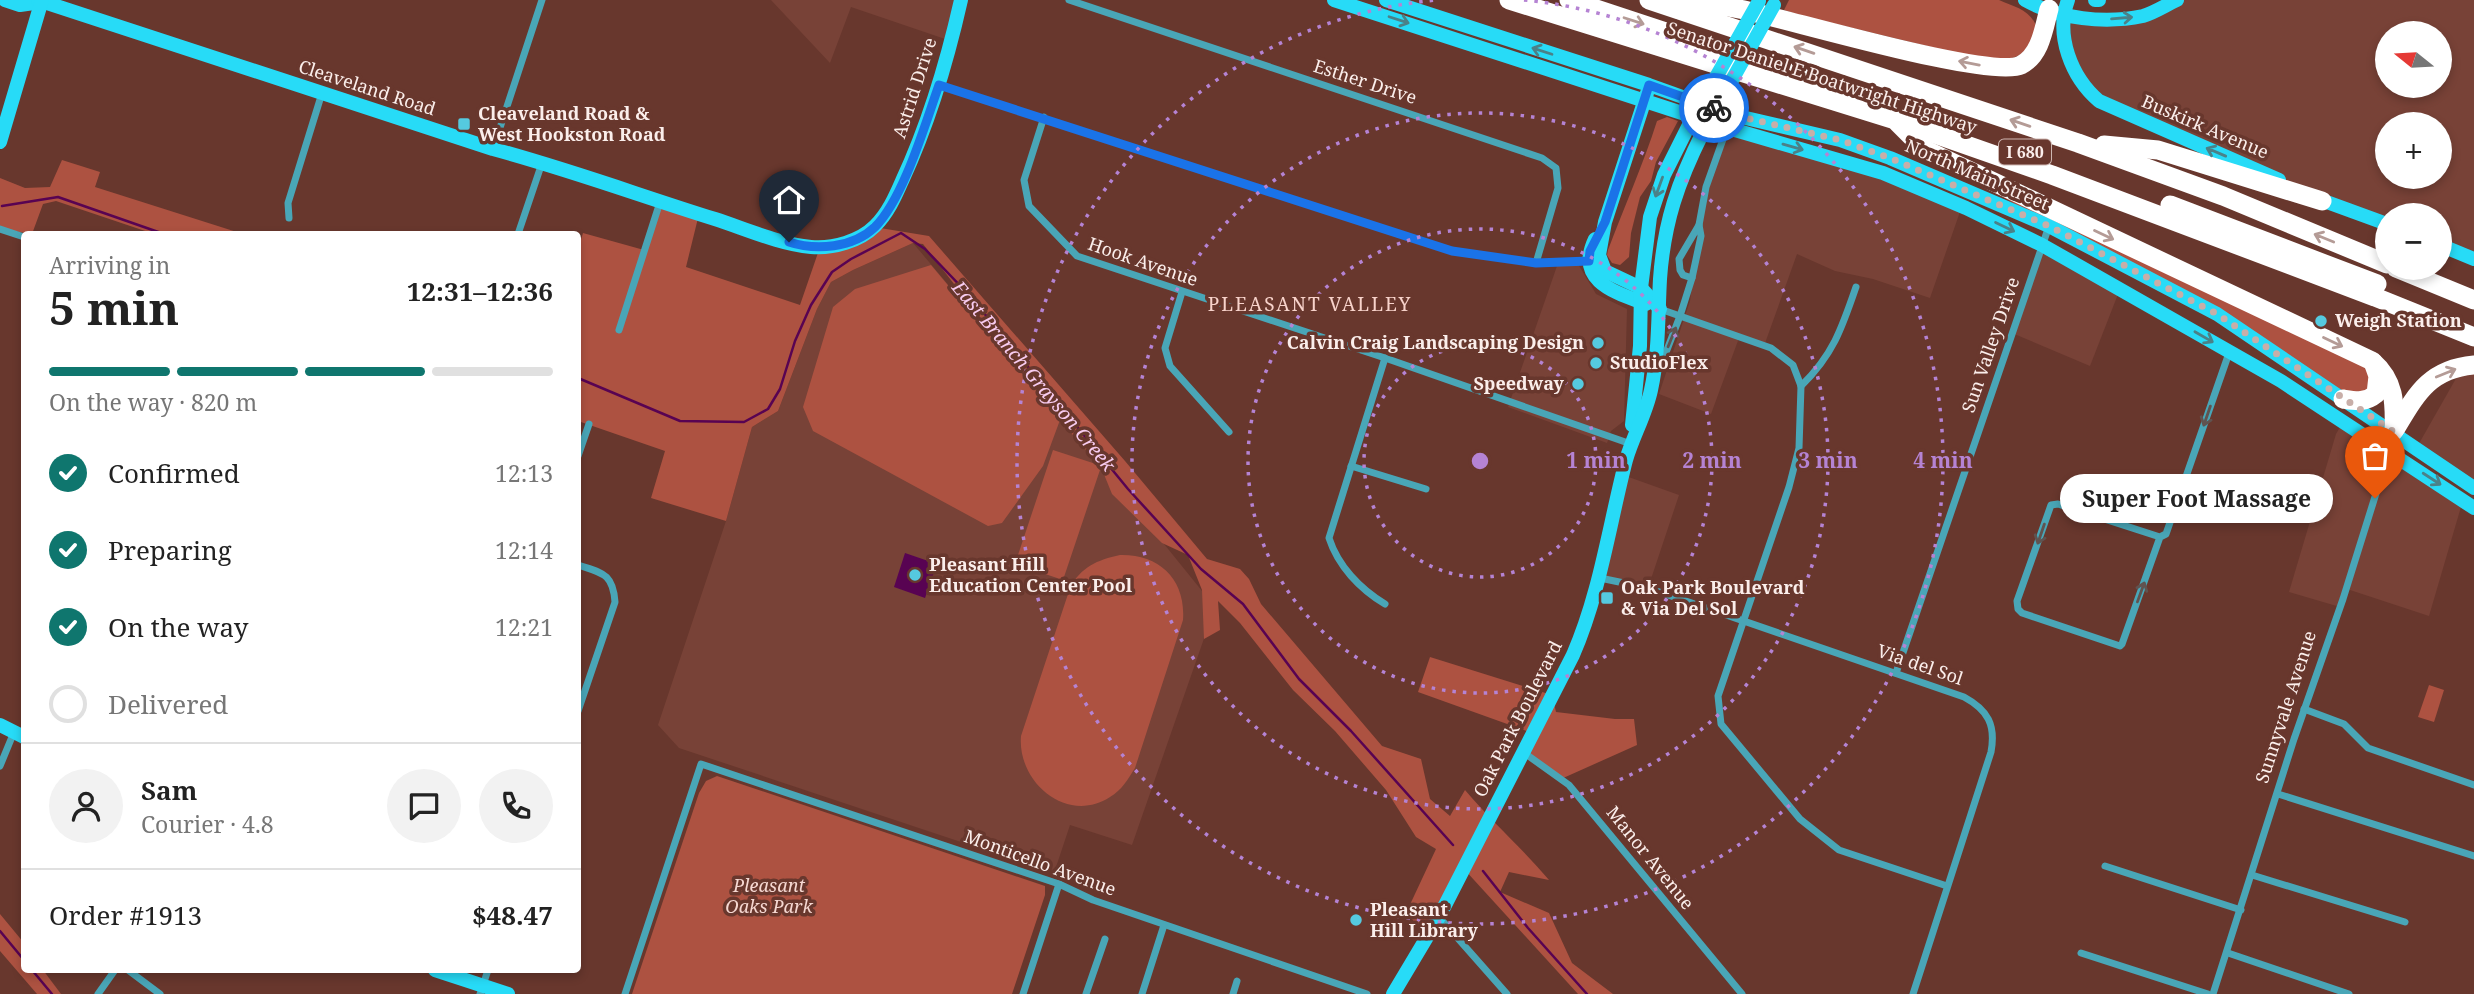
<!DOCTYPE html>
<html lang="en">
<head>
<meta charset="utf-8">
<style>
	body { margin:0; font-family:"Noto Serif",serif; background:#f2f2f2; color:#222; height:100vh; display:flex; flex-direction:column; font-size:26px; white-space:nowrap }
	* { box-sizing:border-box; margin:0 }
	p { font-size:23px; color:#767676 }
	.icon { flex:none; width:38px; height:38px; fill:none; stroke:currentColor; stroke-width:2; stroke-linecap:round; stroke-linejoin:round }
	.map { position:relative; flex:1; overflow:hidden }
	.details { position:absolute; left:21px; top:231px; width:560px; height:742px; display:flex; flex-direction:column; background:#fff; border-radius:7px; box-shadow:0 4px 10px #0003 }
	.details>* { flex:none }
	.needle { width:46px; rotate:288deg }
	.fabs { position:absolute; left:2375px; top:21px; display:grid; gap:14px }
	.fabs a { display:grid; place-items:center; width:77px; height:77px; border-radius:50%; background:#fff; box-shadow:0 4px 10px #0003; font-size:35px }
	.pin { position:absolute; display:grid; place-items:center; width:60px; height:60px; color:#fff; margin:-72px -30px; border-radius:50% 50% 50% 0; rotate:-45deg; box-shadow:0 0 7px #0007 }
	.pin .icon { rotate:45deg }
	.courier { position:absolute; display:grid; place-items:center; width:70px; height:70px; margin:-35px; border:5px solid #1a73e8; border-radius:50%; background:#fff; color:#222; box-shadow:0 2px 9px #0007 }
	.bubble { position:absolute; height:49px; border-radius:24px; background:#fff; box-shadow:0 4px 10px #0003; font-size:23px; font-weight:700; line-height:49px; text-align:center }
	.summary em { font-style:normal; font-weight:700 }
	.summary div { display:flex; flex-direction:column-reverse }
	.summary { display:flex; align-items:center; justify-content:space-between; height:119px; padding:0 28px }
	h1 { font-size:46px; font-weight:700; line-height:52px }
	.bar { display:grid; grid-template-columns:repeat(4,1fr); gap:10px 7px; align-content:center; height:84px; padding:0 28px }
	.bar i { height:9px; border-radius:5px; background:#e0e0e0 }
	.bar .on { background:#0f766e }
	.bar p { grid-column:span 4 }
	.line { display:flex; align-items:center; gap:18px; padding:0 28px; border-top:2px solid #e0e0e0 }
	.line div { flex:1 }
	.round { display:grid; place-items:center; flex:none; width:74px; height:74px; border-radius:37px; background:#f2f2f2 }
	ol { padding:0 28px; list-style:none }
	li { display:flex; align-items:center; gap:21px; height:77px }
	li p { margin-inline-start:auto }
	li .icon { padding:7px; border-radius:50%; background:#0f766e; color:#fff; stroke-width:4 }
	li:last-child { color:#767676 }
	li i { width:38px; height:38px; border:4px solid #e0e0e0; border-radius:50% }
	.map>svg:first-child { display:block }
</style>
</head>
<body>
<div class="map">
<svg width="2474" height="994" viewBox="0 0 2474 994">
	<rect width="100%" height="100%" fill="#68372d"/>
	<g fill="#784237" fill-rule="evenodd">
		<polygon points="771,0 961,0 951,41 851,7 830,63"/>
		<path d="M2177,0h297v259l-34,-14v-30h-53v9l-44,-15 -257,-119 -23,-76 54,5zM2387,33h53v53h-53zM2387,124h53v53h-53z"/>
		<polygon points="1728,128 1962,206 1930,298 1873,279 1835,271 1797,254 1764,346 1739,338 1711,414 1659,394 1690,301 1706,187"/>
		<polygon points="913,243 1101,466 1215,607 1132,845 1070,825 1054,873 679,748 658,725 726,521 752,427 778,411 817,309 831,282 853,270"/>
		<polygon points="2042,245 2120,289 2090,366 2012,333"/>
		<polygon points="1578,264 1596,294 1627,309 1624,421 1611,431 1607,443 1508,407 1557,266"/>
		<polygon points="2474,372 2474,488 2417,447 2458,375"/>
		<polygon points="2343,422 2463,500 2429,616 2347,589 2340,607 2289,592 2336,434"/>
		<polygon points="1623,475 1679,495 1648,588 1600,578"/>
	</g>
	<g fill="#ad5241">
		<path d="M1789,0h210c16,7 32,10 38,28 -15,31 -15,29 -48,33l-186,-45 -19,-6z"/>
		<path d="M1667,117l11,4 -22,41 -5,19 -11,16 -9,36 -2,24 -9,8 -8,-2 -5,-8 1,-5c16,-43 35,-85 49,-129z"/>
		<polygon points="62,160 100,172 95,187 243,234 154,234 56,201 43,204 32,234 0,229 0,178 25,188 50,187"/>
		<polygon points="1990,189 2356,353 2378,376 2358,402 2217,314 2049,225"/>
		<path d="M660,202l39,12 -13,53 114,38 20,-58 54,-20 55,9 196,225 82,98 33,10 9,10 12,25 121,142 39,13 9,40 20,17 15,-26c27,32 57,58 84,90l-40,-8 -9,20 49,21 23,50 41,31h-35l-114,-125 -39,70 -18,-28 29,-62 -20,-12 -30,-47 -51,-59 -42,-41 -53,-67 -22,-22 2,29 -16,9 -2,-49 -14,-35 -26,-12 -50,-49 -11,-27 -38,113 -48,-16 38,-114 46,15 -39,-45 -17,46 -41,57 -14,3 -175,-95 -10,-24 30,-100 22,-18 76,-24 109,130 -117,-151 -10,-1 -60,27 -22,12 -14,27 -39,102 -26,16 -26,94 -75,-23 14,-47 -87,-30v-172l5,-16 61,17z"/>
		<path d="M1120,555c39,-1 66,24 63,65l-48,148c-7,11 -13,22 -25,29 -43,28 -93,-15 -89,-61l49,-148c11,-21 27,-28 50,-33z"/>
		<polygon points="1430,657 1552,695 1556,712 1615,719 1634,719 1637,745 1561,779 1523,752 1532,733 1418,692"/>
		<polygon points="2429,685 2444,690 2434,722 2418,717"/>
		<polygon points="717,776 1045,886 1045,895 1012,994 632,994 699,793 706,781"/>
		<polygon points="0,914 24,943 24,970 43,970 61,994 37,994 0,951"/>
	</g>
	<polygon fill="#580352" points="905,553 937,564 925,598 894,587"/>
	<g fill="none" stroke-linecap="round" stroke-linejoin="round">
		<g stroke="#580352" stroke-width="2.5">
			<polyline points="2,206 58,197 164,234"/>
			<polyline points="578,378 680,421 744,422 768,409 780,389 795,341 811,305 832,272 851,259 901,233 925,249 970,296 1128,489 1201,569 1243,604 1299,679 1351,731 1453,845"/>
			<polyline points="1483,871 1528,928 1587,994"/>
			<polyline points="0,931 24,960"/>
			<polyline points="32,970 52,994"/>
		</g>
		<g stroke="#49a6b7" stroke-width="7">
			<polyline points="1069,0 1542,158 1556,168 1558,188 1536,263"/>
			<polyline points="939,85 1452,251 1536,263 1589,261"/>
			<polyline points="1044,117 1024,180 1029,206 1077,256 1385,358 1631,444"/>
			<polyline points="493,149 542,0"/>
			<polyline points="289,218 288,203 322,93"/>
			<polyline points="0,229 24,237"/>
			<polyline points="518,234 542,163"/>
			<polyline points="1692,278 1683,275 1680,270 1679,259 1699,225"/>
			<polyline points="1182,292 1165,348 1170,366 1229,432"/>
			<polyline points="1660,309 1771,348 1793,365 1801,386 1799,448 1789,487 1718,696 1721,724 1800,819 1839,850 1947,886"/>
			<polyline points="619,330 660,202"/>
			<path d="M1385,358l-56,180c9,28 31,51 56,66"/>
			<polyline points="1660,368 1680,316 1692,278 1701,236 1699,225 1706,187 1727,128"/>
			<path d="M1801,386c32,-31 41,-58 55,-99"/>
			<polyline points="578,456 589,424"/>
			<polyline points="1351,466 1426,489"/>
			<polyline points="2160,537 2122,644 2120,646 2022,613 2018,609 2017,601 2051,505 2058,504 2160,537 2166,534 2229,353"/>
			<path d="M578,565c24,8 35,8 37,37l-37,109"/>
			<path d="M1600,578l48,10 316,109c24,13 32,28 27,55l-78,242"/>
			<polyline points="1896,673 2049,226"/>
			<polyline points="2304,709 2344,724 2368,748 2474,785"/>
			<polyline points="1523,752 1569,785 1742,994"/>
			<polyline points="0,766 14,732"/>
			<polyline points="2278,794 2474,856"/>
			<polyline points="2105,866 2241,910"/>
			<polyline points="2252,875 2405,922"/>
			<polyline points="1439,917 1507,994"/>
			<polyline points="2081,953 2208,994"/>
			<polyline points="2228,953 2349,994"/>
			<polyline points="128,970 160,994"/>
			<polyline points="98,994 115,970"/>
			<polyline points="480,994 488,970"/>
			<polyline points="625,994 701,764 1059,884 1093,900 1367,994"/>
			<polyline points="1023,994 1059,884"/>
			<polyline points="1086,994 1105,939"/>
			<polyline points="1142,994 1164,925"/>
			<polyline points="1233,994 1237,981"/>
			<polyline points="2213,994 2294,739 2343,599 2389,452"/>
		</g>
		<g stroke="#27dbf7" stroke-width="14">
			<polyline points="5,0 20,5 41,2"/>
			<path d="M38,0l455,149c75,20 148,47 222,70 31,10 64,25 96,28 22,2 49,-6 64,-21 13,-13 20,-29 27,-45 27,-58 45,-119 59,-181"/>
			<polyline points="1334,0 1728,128 1883,173 1966,208 2042,245 2281,381 2474,508"/>
			<polyline points="1386,0 1649,85 1733,115 1840,140 1890,158 2049,226 2217,314 2474,488"/>
			<path d="M2025,0c34,19 80,24 118,16 11,-3 23,-11 34,-16"/>
			<path d="M2068,0c-13,35 3,77 31,101l180,79"/>
			<polyline points="2095,0 2099,0"/>
			<polyline points="1647,93 1605,222 1599,255 1605,271 1641,288 1660,309"/>
			<polyline points="0,142 42,0"/>
			<polyline points="2313,197 2387,224"/>
			<path d="M1595,239c-20,42 19,53 51,65"/>
			<polyline points="2440,245 2474,259"/>
			<polyline points="1632,425 1640,346 1641,288 1650,217 1664,175 1689,125"/>
			<polyline points="0,725 24,737"/>
			<polyline points="435,970 508,994"/>
			<path d="M1393,994l46,-77 134,-262c27,-62 36,-129 53,-195 7,-24 20,-46 25,-70 8,-36 7,-75 9,-111 4,-57 18,-97 43,-147"/>
		</g>
		<g stroke="#fff" stroke-width="19">
			<polyline points="1509,0 1895,120 2052,175 2375,297 2474,337"/>
			<polyline points="1569,0 1877,102"/>
			<polyline points="1649,0 2078,143 2223,196 2387,264"/>
			<path d="M1681,1c20,2 39,4 58,8 46,9 252,71 282,56 20,-10 23,-38 28,-56"/>
			<path d="M1898,123l26,26 448,212c23,20 23,42 22,70"/>
			<polyline points="2104,145 2158,150 2322,201"/>
			<polyline points="2170,205 2377,284"/>
			<polyline points="2396,268 2474,300"/>
			<path d="M2343,399c13,2 22,4 33,-5l2,-18 -5,-14"/>
			<path d="M2396,428c21,-35 34,-59 78,-63"/>
		</g>
		<g stroke="#27dbf7" stroke-width="14">
			<polyline points="1689,125 1759,1"/>
			<polyline points="1703,132 1774,5"/>
		</g>
	</g>
	<defs><path id="oneway-shaft" d="M-6 0H5M1.5-3L5.5 0L1.5 3" fill="none" stroke-width="1.6" stroke-linecap="round" stroke-linejoin="round" transform="scale(1.75)"/></defs>
	<g stroke="#4b8188">
		<use href="#oneway-shaft" transform="translate(2122 18) rotate(-5)"/>
		<use href="#oneway-shaft" transform="translate(1399 20) rotate(18)"/>
		<use href="#oneway-shaft" transform="translate(1542 51) rotate(-162)"/>
		<use href="#oneway-shaft" transform="translate(1793 147) rotate(16)"/>
		<use href="#oneway-shaft" transform="translate(2216 152) rotate(-157)"/>
		<use href="#oneway-shaft" transform="translate(1659 187) rotate(110)"/>
		<use href="#oneway-shaft" transform="translate(2005 227) rotate(26)"/>
		<use href="#oneway-shaft" transform="translate(2204 337) rotate(30)"/>
		<use href="#oneway-shaft" transform="translate(2432 479) rotate(33)"/>
	</g>
	<g stroke="#b49b96">
		<use href="#oneway-shaft" transform="translate(1634 21) rotate(18)"/>
		<use href="#oneway-shaft" transform="translate(1804 50) rotate(-161)"/>
		<use href="#oneway-shaft" transform="translate(1969 63) rotate(-169)"/>
		<use href="#oneway-shaft" transform="translate(2020 123) rotate(-161)"/>
		<use href="#oneway-shaft" transform="translate(2104 235) rotate(25)"/>
		<use href="#oneway-shaft" transform="translate(2324 238) rotate(-158)"/>
		<use href="#oneway-shaft" transform="translate(2333 342) rotate(25)"/>
		<use href="#oneway-shaft" transform="translate(2446 373) rotate(-22)"/>
	</g>
	<g stroke="#605350">
		<use href="#oneway-shaft" transform="translate(1672 337) rotate(-68)"/>
		<use href="#oneway-shaft" transform="translate(2207 416) rotate(109)"/>
		<use href="#oneway-shaft" transform="translate(2041 534) rotate(109)"/>
		<use href="#oneway-shaft" transform="translate(2141 592) rotate(-70)"/>
	</g>
	<g fill="none" stroke-linecap="round" stroke-linejoin="round">
		<polyline stroke="#c8aea8" stroke-width="7" stroke-dasharray="0 12.6" points="1714,108 1733,115 1840,140 1890,158 2049,226 2217,314 2394,432 2375,498"/>
		<path stroke="#1a73e8" stroke-width="9" d="M789,242c27,9 64,6 86,-15 29,-29 50,-103 64,-142l513,166 84,12 53,-2 1,-10 15,-29 44,-137 65,23"/>
	</g>
	<g fill="none" stroke="#b583d3" stroke-width="3.5" stroke-dasharray="3.5 7">
		<circle cx="1480" cy="461" r="116"/>
		<circle cx="1480" cy="461" r="232"/>
		<circle cx="1480" cy="461" r="348"/>
		<path d="M1524 0A463 463 0 1 1 1436 0"/>
	</g>
	<g fill="#55cadf" stroke="#68372d" stroke-width="2.5">
		<rect x="457" y="117" width="14" height="14" rx="3.5"/>
		<circle cx="2321" cy="321" r="7"/>
		<circle cx="1598" cy="343" r="7"/>
		<circle cx="1596" cy="363" r="7"/>
		<circle cx="1578" cy="384" r="7"/>
		<circle cx="915" cy="575" r="7"/>
		<rect x="1600" y="591" width="14" height="14" rx="3.5"/>
		<circle cx="1356" cy="920" r="7"/>
	</g>
	<g text-anchor="middle" stroke-width="7" stroke-linejoin="round" paint-order="stroke">
		<rect fill="#68372d" stroke="#cfb7b2" stroke-width="2" x="1999" y="139.5" width="52" height="25" rx="5"/>
		<g font-size="16" font-weight="bold" fill="#fbeeeb">
			<text x="2025" y="158">I 680</text>
		</g>
		<g font-size="18" fill="#fbeeeb" stroke="#68372d">
			<text transform="translate(1822 78) rotate(18)" y="6">Senator Daniel E Boatwright Highway</text>
			<text transform="translate(1365 82) rotate(18)" y="6">Esther Drive</text>
			<text transform="translate(367 88) rotate(18)" y="6">Cleaveland Road</text>
			<text transform="translate(915 88) rotate(-72)" y="6">Astrid Drive</text>
			<text transform="translate(2205 127) rotate(23)" y="6">Buskirk Avenue</text>
			<text transform="translate(1977 175) rotate(23)" y="6">North Main Street</text>
			<text transform="translate(1143 262) rotate(19)" y="6">Hook Avenue</text>
			<text transform="translate(1991 345) rotate(-71)" y="6">Sun Valley Drive</text>
			<text transform="translate(1920 665) rotate(19)" y="6">Via del Sol</text>
			<text transform="translate(2286 707) rotate(-72)" y="6">Sunnyvale Avenue</text>
			<text transform="translate(1518 719) rotate(-63)" y="6">Oak Park Boulevard</text>
			<text transform="translate(1650 858) rotate(51)" y="6">Manor Avenue</text>
			<text transform="translate(1040 863) rotate(20)" y="6">Monticello Avenue</text>
		</g>
		<g font-size="18" font-weight="bold" fill="#fbeeeb" stroke="#68372d" text-anchor="start">
			<text x="478" y="120">Cleaveland Road &amp;<tspan x="478" dy="21">West Hookston Road</tspan></text>
			<text x="2335" y="327">Weigh Station</text>
			<text x="1584" y="349" text-anchor="end">Calvin Craig Landscaping Design</text>
			<text x="1610" y="369">StudioFlex</text>
			<text x="1564" y="390" text-anchor="end">Speedway</text>
			<text x="929" y="571">Pleasant Hill<tspan x="929" dy="21">Education Center Pool</tspan></text>
			<text x="1621" y="594">Oak Park Boulevard<tspan x="1621" dy="21">&amp; Via Del Sol</tspan></text>
			<text x="1370" y="916">Pleasant<tspan x="1370" dy="21">Hill Library</tspan></text>
		</g>
		<g font-size="18" font-style="italic" fill="#f6d8d2" stroke="#68372d">
			<text x="769" y="892">Pleasant<tspan x="769" dy="21">Oaks Park</tspan></text>
		</g>
		<g font-size="19" letter-spacing="2" fill="#f8d3cb" stroke="#68372d">
			<text x="1310" y="311">PLEASANT VALLEY</text>
		</g>
		<g font-size="19" font-style="italic" fill="#f8ccf0" stroke="#68372d">
			<text transform="translate(1034 376) rotate(50)" y="7">East Branch Grayson Creek</text>
		</g>
	</g>
	<circle cx="1480" cy="461" r="10" fill="#b583d3" stroke="#68372d" stroke-width="3.5"/>
	<g font-size="21" text-anchor="middle" font-weight="bold" fill="#b583d3" stroke="#68372d" stroke-width="7" stroke-linejoin="round" paint-order="stroke">
		<text x="1596" y="468">1 min</text>
		<text x="1712" y="468">2 min</text>
		<text x="1828" y="468">3 min</text>
		<text x="1943" y="468">4 min</text>
	</g>
</svg>
<div class="fabs">
<a><svg class="needle" viewBox="-14 -14 28 28"><path d="M0-13l5 13h-10z" fill="#e53935"/><path d="M0 13l5-13h-10z" fill="#767676"/></svg></a>
<a>+</a>
<a>−</a>
</div>
<div class="pin" style="left:2375px;top:498px;background:#ea580c"><svg class="icon" aria-label="bag" viewBox="0 0 24 24"><path d="M5 8h14l-1 12H6zM9 8a3 3 0 0 1 6 0"/></svg></div>
<div class="pin" style="left:789px;top:242px;background:#1f2937"><svg class="icon" aria-label="home" viewBox="0 0 24 24"><path d="M3 11l9-7 9 7M6 9v11h12V9"/></svg></div>
<div class="courier" style="left:1714px;top:108px"><svg class="icon" aria-label="bike" viewBox="0 0 24 24"><circle cx="6" cy="16" r="4"/><circle cx="18" cy="16" r="4"/><path d="M6 16l4-8h5l3 8M10 8l3 8H6M13 5h3"/></svg></div>
<div class="bubble" style="left:2060px;top:474px;width:273px">Super Foot Massage</div>
<section class="details">
<div class="summary"><div><h1>5 min</h1><p>Arriving in</p></div><em>12:31–12:36</em></div>
<div class="bar"><i class="on"></i><i class="on"></i><i class="on"></i><i></i><p>On the way · 820 m</p></div>
<ol>
<li><svg class="icon" aria-label="check" viewBox="0 0 24 24"><path d="M5 12l5 5 9-10"/></svg>Confirmed<p>12:13</p></li>
<li><svg class="icon" aria-label="check" viewBox="0 0 24 24"><path d="M5 12l5 5 9-10"/></svg>Preparing<p>12:14</p></li>
<li><svg class="icon" aria-label="check" viewBox="0 0 24 24"><path d="M5 12l5 5 9-10"/></svg>On the way<p>12:21</p></li>
<li><i></i>Delivered</li>
</ol>
<div class="line" style="height:126px"><a class="round"><svg class="icon" aria-label="person" viewBox="0 0 24 24"><circle cx="12" cy="8" r="4"/><path d="M4 21q1-7 8-7t8 7"/></svg></a><div><b>Sam</b><p>Courier · 4.8</p></div><a class="round"><svg class="icon" aria-label="chat" viewBox="0 0 24 24"><path d="M4 5h16v11H9l-5 4z"/></svg></a><a class="round"><svg class="icon" aria-label="phone" viewBox="0 0 24 24"><path d="M5 4h4l2 5-3 2q2 4 5 5l2-3 5 2v4C11 20 4 13 5 4z"/></svg></a></div>
<div class="line" style="height:91px"><div>Order #1913</div><b>$48.47</b></div>
</section>
</div>
</body>
</html>
